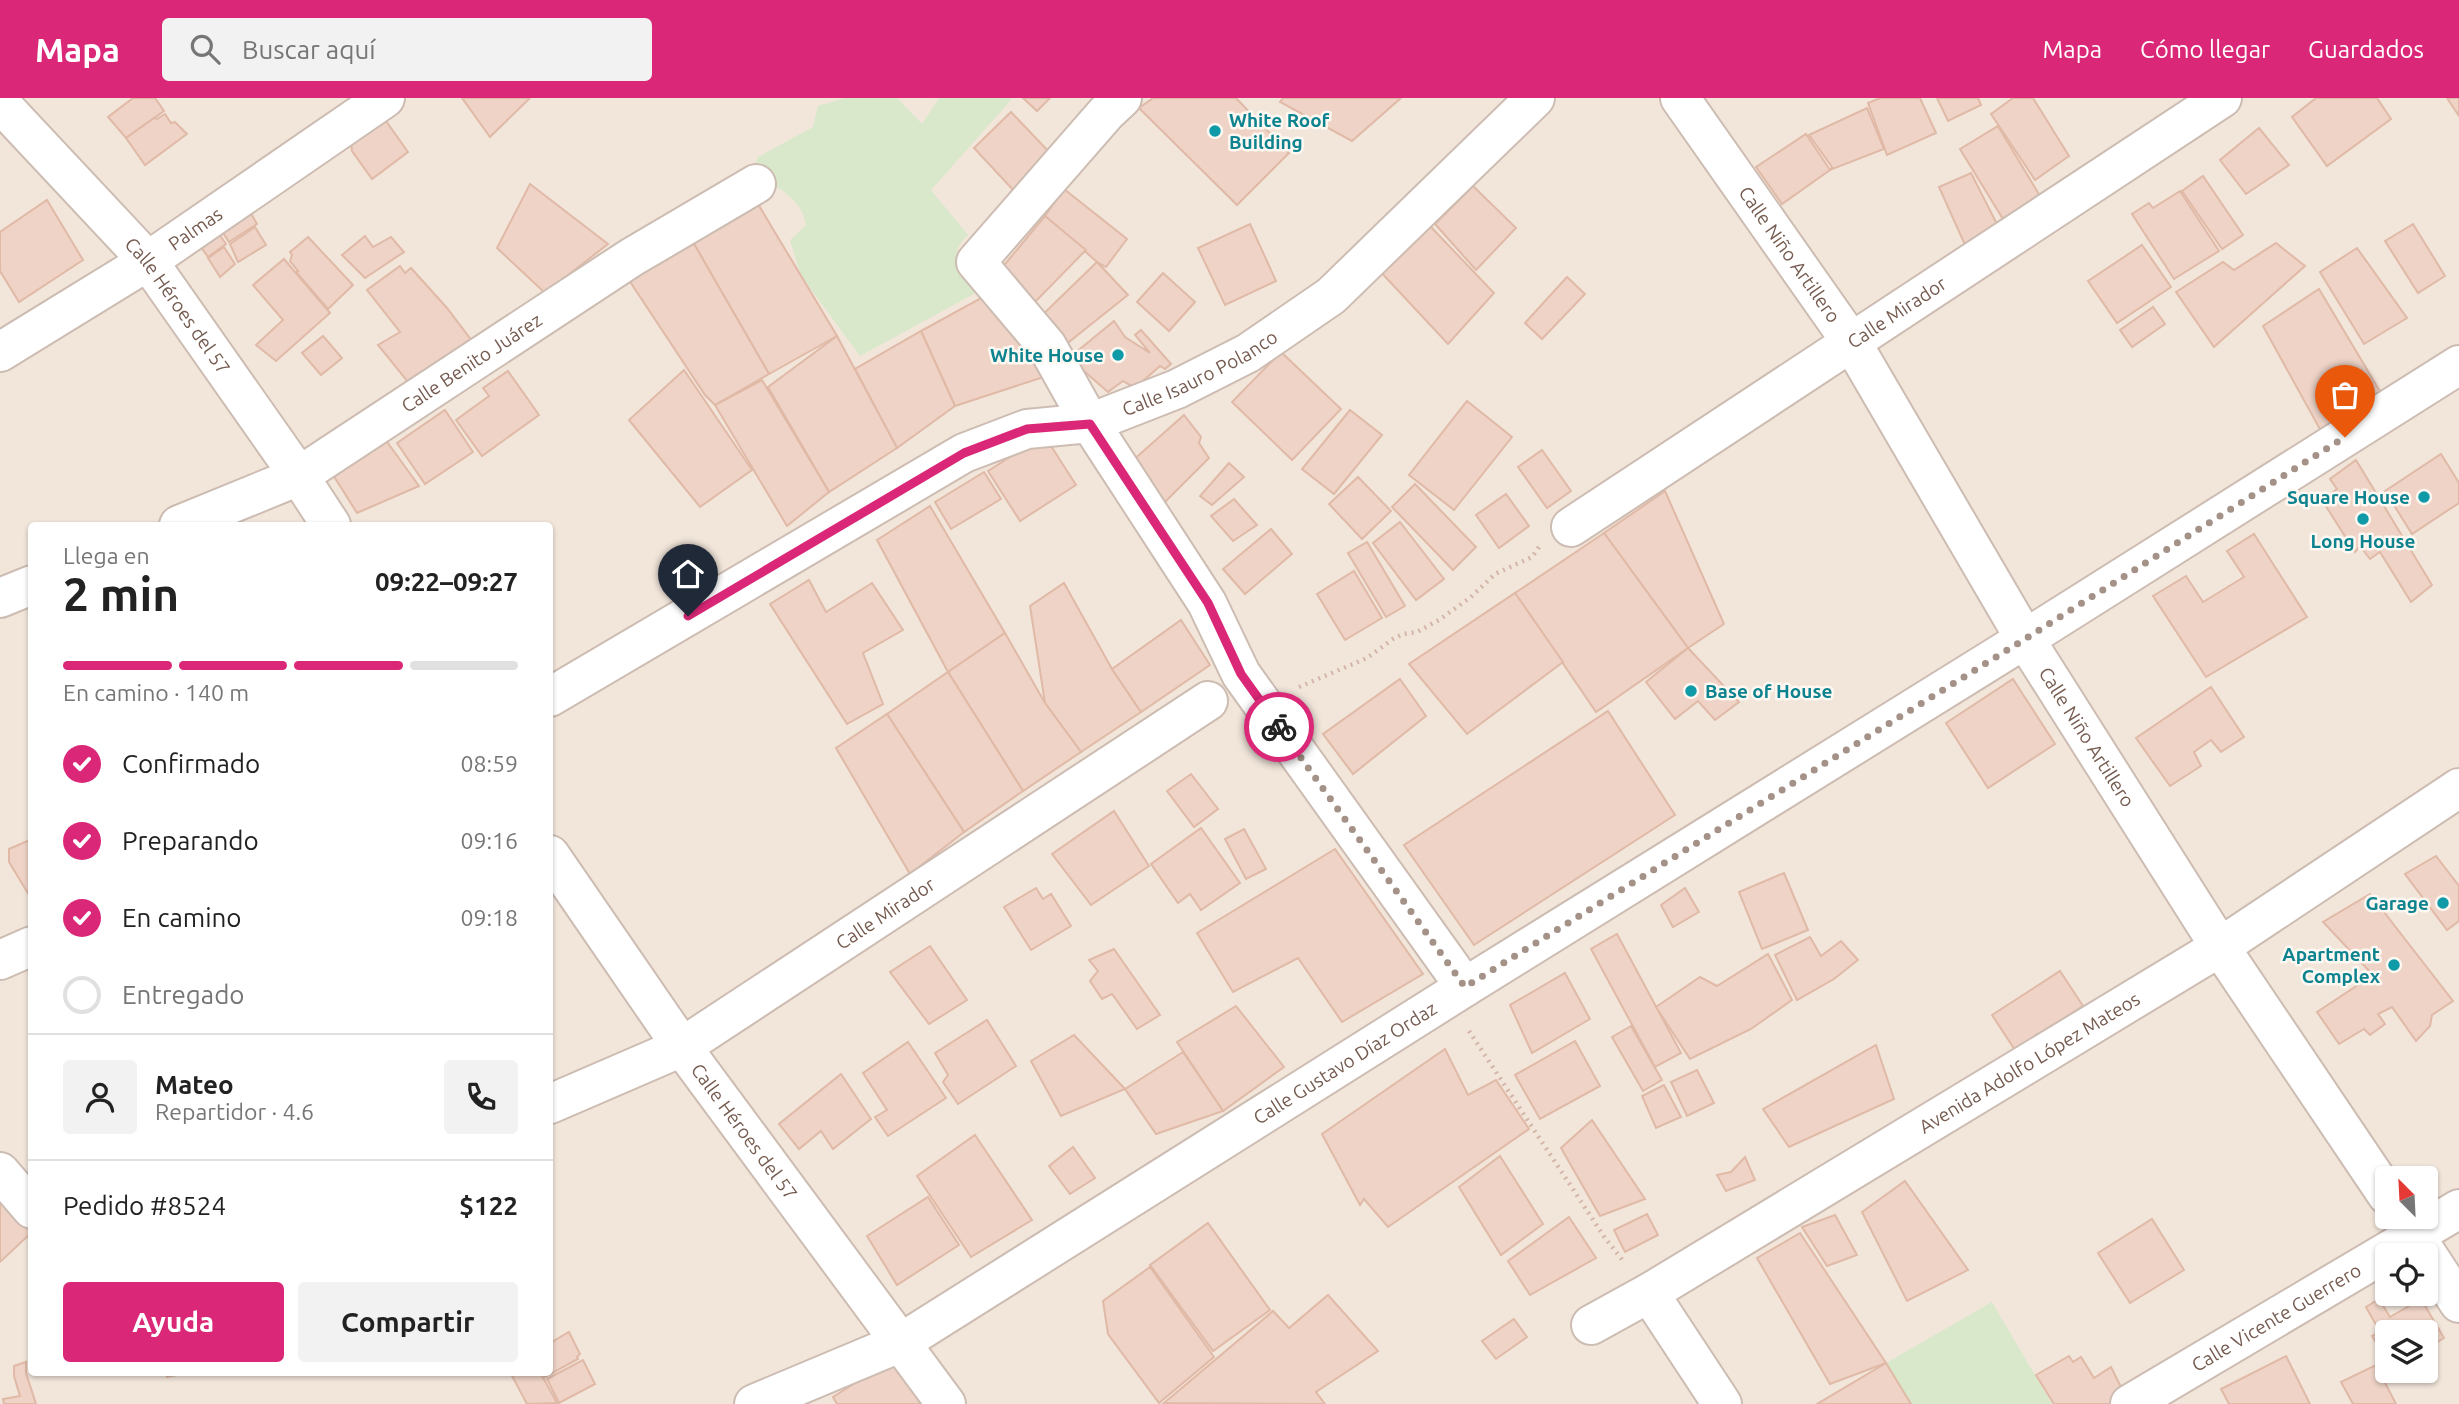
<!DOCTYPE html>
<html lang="es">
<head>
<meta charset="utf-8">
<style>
	body { margin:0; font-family:Ubuntu,sans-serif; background:#f2f2f2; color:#222; height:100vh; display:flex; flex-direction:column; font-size:26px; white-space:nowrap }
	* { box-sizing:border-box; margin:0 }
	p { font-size:23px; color:#767676 }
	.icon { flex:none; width:38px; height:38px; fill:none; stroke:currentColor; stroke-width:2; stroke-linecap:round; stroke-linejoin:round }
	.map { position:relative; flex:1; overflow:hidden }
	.drawer { position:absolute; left:28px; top:424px; width:525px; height:854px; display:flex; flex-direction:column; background:#fff; border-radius:7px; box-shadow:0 2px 5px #0004 }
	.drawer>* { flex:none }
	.needle { width:46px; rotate:336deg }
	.tools { position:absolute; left:2375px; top:1068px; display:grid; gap:14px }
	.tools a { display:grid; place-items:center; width:63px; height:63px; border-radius:7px; background:#fff; box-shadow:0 2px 5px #0004; font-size:35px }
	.pin { position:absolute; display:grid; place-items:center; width:60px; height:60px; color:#fff; margin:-72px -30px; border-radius:50% 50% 50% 0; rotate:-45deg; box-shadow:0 0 7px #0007 }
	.pin .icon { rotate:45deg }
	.courier { position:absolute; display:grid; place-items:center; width:70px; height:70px; margin:-35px; border:5px solid #db2777; border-radius:50%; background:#fff; color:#222; box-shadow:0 2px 9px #0007 }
	.summary em { font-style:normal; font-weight:700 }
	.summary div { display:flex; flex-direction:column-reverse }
	.summary { display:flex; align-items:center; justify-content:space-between; height:119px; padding:0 35px }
	h1 { font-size:46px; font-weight:700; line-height:52px }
	.bar { display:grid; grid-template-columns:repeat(4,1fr); gap:10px 7px; align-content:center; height:84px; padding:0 35px }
	.bar i { height:9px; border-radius:5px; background:#e0e0e0 }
	.bar .active { background:#db2777 }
	.bar p { grid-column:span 4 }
	.line { display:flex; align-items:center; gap:18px; padding:0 35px; border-top:2px solid #e0e0e0 }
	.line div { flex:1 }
	.round { display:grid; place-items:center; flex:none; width:74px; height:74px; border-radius:7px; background:#f2f2f2 }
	ol { padding:0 35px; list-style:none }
	li { display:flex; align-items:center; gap:21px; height:77px }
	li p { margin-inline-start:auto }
	li .icon { padding:7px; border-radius:50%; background:#db2777; color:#fff; stroke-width:4 }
	li:last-child { color:#767676 }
	li i { width:38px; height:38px; border:4px solid #e0e0e0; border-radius:50% }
	.cta { display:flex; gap:14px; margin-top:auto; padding:14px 35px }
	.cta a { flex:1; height:80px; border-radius:7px; background:#db2777; color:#fff; font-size:28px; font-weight:700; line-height:80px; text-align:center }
	.cta a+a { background:#f2f2f2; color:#222 }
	header { display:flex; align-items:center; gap:42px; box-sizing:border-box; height:98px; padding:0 35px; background:#db2777; color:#fff }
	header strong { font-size:33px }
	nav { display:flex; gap:38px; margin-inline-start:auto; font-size:24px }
	.search { width:490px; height:63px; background:#f2f2f2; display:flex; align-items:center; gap:18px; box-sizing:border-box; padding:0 24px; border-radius:7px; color:#767676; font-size:26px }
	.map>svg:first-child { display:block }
</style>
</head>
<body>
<header>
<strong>Mapa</strong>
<div class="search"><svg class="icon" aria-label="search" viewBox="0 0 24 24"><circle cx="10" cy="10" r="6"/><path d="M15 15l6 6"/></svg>Buscar aquí</div>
<nav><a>Mapa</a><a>Cómo llegar</a><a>Guardados</a></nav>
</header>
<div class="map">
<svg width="2459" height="1306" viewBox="0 0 2459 1306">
	<rect width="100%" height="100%" fill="#fbf4ec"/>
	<path fill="#f2e6db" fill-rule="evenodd" d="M0,0h2459v1306h-2459zM32,427h518v847h-518zM2387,1080h39v38h-39zM2387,1157h39v38h-39zM2387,1234h39v38h-39z"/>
	<g fill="#d9e8cb">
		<path d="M845,0h52l25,26 17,-26h71l1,2 -80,90 37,45c-25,23 -4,39 15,54l-123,67 -59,-80 -11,-36 16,-15c-4,-28 -32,-38 -53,-54l5,-14 55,-30 5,-21z"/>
		<polygon points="1992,1204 2052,1306 1911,1306 1886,1265"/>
	</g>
	<g fill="#eed3c6" stroke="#e0b9a7" stroke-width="2">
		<polygon points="133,0 155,0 164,13 126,40 108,19"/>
		<polygon points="462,0 530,0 490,39"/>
		<polygon points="1023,0 1050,0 1037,13"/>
		<polygon points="1153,0 1236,0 1289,55 1237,107 1139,10"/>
		<polygon points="1283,0 1401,0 1352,43 1280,4"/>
		<polygon points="1880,0 1920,0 1936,35 1887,57 1868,5"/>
		<polygon points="1937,0 1978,0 1981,7 1948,23"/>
		<polygon points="2013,0 2033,0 2069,58 2035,82 1991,16"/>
		<polygon points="2316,0 2377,0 2391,21 2327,68 2292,19"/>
		<polygon points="2447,0 2459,0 2459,18"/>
		<polygon points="1867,10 1884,51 1830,72 1832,69 1809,37"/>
		<polygon points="1011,14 1053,58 1015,94 974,50"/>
		<polygon points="165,16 171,25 175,24 187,36 145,67 126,40 154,20 157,21"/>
		<polygon points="386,23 408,54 372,81 352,53 351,46"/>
		<polygon points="1998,28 2040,98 2003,121 1960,51"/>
		<polygon points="2259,30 2289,67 2246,96 2220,62"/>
		<polygon points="1806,36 1830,72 1782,106 1756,69"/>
		<polygon points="1971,75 1999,130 1965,147 1939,89"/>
		<polygon points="2203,78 2243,137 2222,151 2182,93"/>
		<polygon points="530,86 608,146 545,195 497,150"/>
		<polygon points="1473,88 1516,130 1476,172 1435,126"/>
		<polygon points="1064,91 1127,141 1106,169 1097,164 1045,118"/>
		<polygon points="2180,93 2219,153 2174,181 2132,116 2149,105 2153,110"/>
		<polygon points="47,102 83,162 19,204 0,173 0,134"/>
		<polygon points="758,106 837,238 769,276 690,139"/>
		<polygon points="249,112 257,126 229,144 219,129"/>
		<polygon points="1045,118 1086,152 1030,209 996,177"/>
		<polygon points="1250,126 1276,183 1225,207 1198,150"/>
		<polygon points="2413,126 2445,178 2418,195 2385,143"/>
		<polygon points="1430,128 1494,195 1448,246 1377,170"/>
		<polygon points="255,129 266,147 238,164 230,146"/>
		<polygon points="216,132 226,146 208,159 198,145"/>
		<polygon points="365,138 373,149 391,139 404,154 365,180 342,157"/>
		<polygon points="308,139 353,187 328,211 296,174 298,173 290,163 292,157 290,154"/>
		<polygon points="690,139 769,276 715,307 705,297 625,176"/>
		<polygon points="2276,145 2305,168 2214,249 2176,194 2223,164 2234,172"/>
		<polygon points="2142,147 2171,189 2117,225 2088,183"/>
		<polygon points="224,149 235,166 220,179 208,160"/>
		<polygon points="2357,150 2407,220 2364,246 2320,174"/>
		<polygon points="284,161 330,215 276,263 256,247 283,222 253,187"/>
		<polygon points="1097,164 1128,197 1060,251 1036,223"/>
		<polygon points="400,168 405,175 411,170 447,210 475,247 408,284 378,247 400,234 367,192"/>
		<polygon points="1163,175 1195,204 1169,233 1137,204"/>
		<polygon points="1567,179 1585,196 1542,241 1525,225"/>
		<polygon points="2319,191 2384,300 2322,335 2263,228"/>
		<polygon points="992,194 1056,275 955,308 921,233"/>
		<polygon points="2153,209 2165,226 2132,249 2120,232"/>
		<polygon points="1114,223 1125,239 1150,255 1135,237 1141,232 1171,266 1165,271 1160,268 1135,290 1123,283 1108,294 1069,260"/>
		<polygon points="921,233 955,308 897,350 855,271"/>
		<polygon points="323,238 342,260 321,277 302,255"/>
		<polygon points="837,238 897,350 829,394 768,289"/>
		<polygon points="1281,254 1341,311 1292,362 1232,304"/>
		<polygon points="684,272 752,372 700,409 629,322"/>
		<polygon points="508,273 539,317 482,358 456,322 489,298 483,290"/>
		<polygon points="762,282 829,394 787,428 715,307"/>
		<polygon points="1467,303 1512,339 1454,412 1409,377"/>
		<polygon points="445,312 473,354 425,386 397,345"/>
		<polygon points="1350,312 1382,337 1334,396 1302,371"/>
		<polygon points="1184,317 1201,339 1199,345 1209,360 1165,404 1131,364"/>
		<polygon points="1044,337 1076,387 1020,423 988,373"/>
		<polygon points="385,341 419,388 357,415 330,372"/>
		<polygon points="1542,352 1571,393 1547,410 1518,369"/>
		<polygon points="2441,356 2459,385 2459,405 2412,436 2385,393"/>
		<polygon points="2356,362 2432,487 2411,504 2380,454 2370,461 2360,448 2355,454 2322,402 2337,391 2330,381"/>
		<polygon points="1229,365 1244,379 1212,407 1200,398"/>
		<polygon points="984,374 1001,401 951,431 935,404"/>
		<polygon points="1358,379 1391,413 1362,441 1329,406"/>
		<polygon points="1415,386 1476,449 1453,472 1392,409"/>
		<polygon points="1665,393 1724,526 1688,550 1604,435"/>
		<polygon points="1506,396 1529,428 1499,450 1476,417"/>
		<polygon points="1234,401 1257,427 1233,443 1211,418"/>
		<polygon points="930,408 1005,535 948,574 877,442"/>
		<polygon points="1400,424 1444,481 1416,502 1373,445"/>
		<polygon points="1271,431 1292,456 1245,496 1223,471"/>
		<polygon points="1604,435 1688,550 1596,614 1515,495"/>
		<polygon points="2254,436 2307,519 2206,579 2153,498 2186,478 2203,504 2244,479 2227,453"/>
		<polygon points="1367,444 1405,508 1386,519 1348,455"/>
		<polygon points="1354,473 1382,520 1345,542 1317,496"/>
		<polygon points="809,482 826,514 872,485 903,532 863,555 883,606 847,626 770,506"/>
		<polygon points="1064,485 1112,571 1141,614 1081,654 1045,605 1030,508"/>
		<polygon points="1515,495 1563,564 1467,636 1409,566"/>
		<polygon points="1181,522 1210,567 1141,614 1112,571"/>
		<polygon points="1005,535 1045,605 1081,654 1023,693 948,574"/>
		<polygon points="1688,550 1739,604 1715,622 1698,603 1675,621 1646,584"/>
		<polygon points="948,574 1023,693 964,734 887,616"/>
		<polygon points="1400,581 1426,618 1353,676 1323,636"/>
		<polygon points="2013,581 2055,646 1988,690 1946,625"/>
		<polygon points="2211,589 2244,639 2221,654 2211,642 2194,654 2201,668 2170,688 2136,640"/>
		<polygon points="1608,613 1675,717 1474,847 1404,747"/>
		<polygon points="887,616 964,734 910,776 836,650"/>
		<polygon points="1191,676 1218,711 1194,729 1167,693"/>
		<polygon points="1114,713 1149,768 1091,807 1052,756"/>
		<polygon points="1201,730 1240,785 1201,812 1190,796 1178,805 1151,766"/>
		<polygon points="1244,731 1266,771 1246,781 1225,741"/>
		<polygon points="32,741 32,802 9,764 9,751"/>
		<polygon points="1335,751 1423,876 1342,924 1298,860 1233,894 1197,835"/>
		<polygon points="2436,758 2459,788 2459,823 2447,832 2405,776"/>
		<polygon points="1784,775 1808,832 1762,851 1739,794"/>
		<polygon points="1036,790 1043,801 1051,796 1071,828 1031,852 1004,809"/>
		<polygon points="1685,790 1699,814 1673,829 1661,807"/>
		<polygon points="2370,796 2453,903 2432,917 2430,928 2416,943 2392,909 2378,916 2385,926 2370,937 2364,931 2339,946 2317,914 2373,877 2323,824"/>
		<polygon points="1617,836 1681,955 1655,969 1591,851"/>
		<polygon points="1810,839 1821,858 1841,843 1858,862 1834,881 1797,902 1775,857"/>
		<polygon points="930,848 967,902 929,926 890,874"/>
		<polygon points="1114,851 1160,917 1137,931 1112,896 1102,901 1090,883 1098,873 1089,862"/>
		<polygon points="1768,856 1792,902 1751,931 1690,961 1656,909 1700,879 1717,888"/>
		<polygon points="2060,873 2083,908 2015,952 1992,917"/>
		<polygon points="1565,875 1590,921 1532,955 1510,907"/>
		<polygon points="1236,908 1284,969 1223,1013 1177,944"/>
		<polygon points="987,922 1016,968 958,1006 943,984 948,977 935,955"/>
		<polygon points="1631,928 1662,982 1643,993 1612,939"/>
		<polygon points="1074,937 1125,991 1061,1018 1031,963"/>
		<polygon points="1575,943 1600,988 1540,1021 1515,977"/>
		<polygon points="908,944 946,1000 888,1038 875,1019 887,1012 863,975"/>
		<polygon points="1876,947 1894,1001 1789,1049 1763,1011"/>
		<polygon points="1445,951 1468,997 1496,982 1529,1031 1388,1129 1364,1101 1360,1107 1322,1036"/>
		<polygon points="1183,954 1223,1013 1156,1036 1125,991"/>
		<polygon points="1697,972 1714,1005 1687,1018 1671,984"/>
		<polygon points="841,976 871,1021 833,1051 821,1033 799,1051 779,1026"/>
		<polygon points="1664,987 1681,1019 1656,1030 1642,998"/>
		<polygon points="1592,1022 1645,1101 1600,1118 1561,1050"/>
		<polygon points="975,1037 1032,1122 971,1159 917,1078"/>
		<polygon points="1073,1049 1095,1080 1070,1096 1049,1068"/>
		<polygon points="1500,1058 1543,1126 1501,1157 1459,1089"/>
		<polygon points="1745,1059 1755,1082 1726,1093 1717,1077 1731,1074"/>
		<polygon points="1905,1083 1968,1172 1907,1203 1862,1114"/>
		<polygon points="0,1098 32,1131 32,1134 0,1164"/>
		<polygon points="928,1099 959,1147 897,1187 867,1138"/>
		<polygon points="1647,1116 1658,1137 1625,1154 1614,1132"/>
		<polygon points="1835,1117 1857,1157 1827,1168 1802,1129"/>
		<polygon points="1569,1119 1596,1160 1530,1197 1508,1163"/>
		<polygon points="2152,1121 2184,1172 2130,1205 2098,1155"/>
		<polygon points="1208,1125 1270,1212 1213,1253 1150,1167"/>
		<polygon points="1800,1135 1886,1265 1830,1286 1757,1160"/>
		<polygon points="1150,1169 1214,1259 1159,1305 1108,1236 1103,1203"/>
		<polygon points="1328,1197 1378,1253 1316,1294 1325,1306 1164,1305 1273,1213 1289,1230"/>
		<polygon points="2379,1201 2390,1219 2421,1201 2444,1240 2426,1251 2426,1234 2387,1234 2387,1255 2383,1257 2372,1238 2380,1234 2366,1209"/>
		<polygon points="1514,1221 1527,1239 1496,1261 1482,1243"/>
		<polygon points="569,1234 580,1256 577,1259 578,1261 545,1279 542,1274 550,1274 550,1245"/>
		<polygon points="2069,1258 2073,1264 2081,1259 2094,1280 2111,1269 2127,1301 2118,1306 2054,1306 2036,1277"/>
		<polygon points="2286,1258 2310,1306 2229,1306 2221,1291"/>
		<polygon points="893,1261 921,1306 837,1306 833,1299"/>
		<polygon points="583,1262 595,1286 559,1305 547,1281"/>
		<polygon points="26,1264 26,1275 36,1306 4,1306 3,1301 20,1298 14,1278 14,1268"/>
		<polygon points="1886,1265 1911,1306 1817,1306"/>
		<polygon points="2376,1267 2396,1306 2353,1306 2341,1284"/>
		<polygon points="165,1274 190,1274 167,1279"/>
		<polygon points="510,1274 540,1274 557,1305 527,1306"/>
	</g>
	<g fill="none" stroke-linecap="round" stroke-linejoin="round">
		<defs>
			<g id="street">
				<polyline points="1122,0 1106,15 976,164 1047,248 1090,325 1207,505 1241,576 1465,889"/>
				<path id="s1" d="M1680,0l172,245 173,296 195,308 167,248"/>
				<path id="s2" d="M0,5l148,158 151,215 32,49"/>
				<path id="s3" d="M0,254l148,-91 237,-163"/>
				<path id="s4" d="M179,427l120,-49 333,-219 124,-73"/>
				<path id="s5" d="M1571,429l651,-429"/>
				<polyline points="0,500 32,487"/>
				<path id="s6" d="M550,599l414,-244 63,-24 63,-6 87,-34 71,-36 83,-57 204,-198"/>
				<path id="s7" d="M550,757l132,192 264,357"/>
				<polyline points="0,862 32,848"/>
				<path id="s8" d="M550,1006l132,-57 526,-346"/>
				<polyline points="0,1074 32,1111"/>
				<polyline points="2402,1118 2459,1205"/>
				<polyline points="1649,1195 1722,1306"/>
				<path id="s9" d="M1591,1227l58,-32 571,-346 239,-159"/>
				<path id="s10" d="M754,1306l148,-62 563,-355 560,-348 434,-274"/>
				<path id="s11" d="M2130,1306l329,-195"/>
			</g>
		</defs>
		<use href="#street" stroke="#cdbcb2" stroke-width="42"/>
		<g stroke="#d4b6a8" stroke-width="4.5" stroke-dasharray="2 5" stroke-linecap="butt">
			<polyline points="1299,589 1367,560 1393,541 1403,536 1417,534 1439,522 1471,499 1495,476 1532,459 1539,449"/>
			<polyline points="1469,933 1605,1140 1624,1164"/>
		</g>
		<use href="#street" stroke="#fff" stroke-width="38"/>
	</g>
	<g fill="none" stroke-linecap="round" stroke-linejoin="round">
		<polyline stroke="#a49187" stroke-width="7" stroke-dasharray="0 12.6" points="1279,629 1465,889 2025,541 2345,339"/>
		<polyline stroke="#db2777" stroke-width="9" points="688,518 964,355 1027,331 1090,326 1208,505 1241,576 1279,629"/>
	</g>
	<g fill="#0f9aa8" stroke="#fef8f2" stroke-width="2.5">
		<circle cx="1215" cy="33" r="7"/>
		<circle cx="1118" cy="257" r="7"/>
		<circle cx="2424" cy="399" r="7"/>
		<circle cx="2363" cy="421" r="7"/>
		<circle cx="1691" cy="593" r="7"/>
		<circle cx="2443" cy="805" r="7"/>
		<circle cx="2394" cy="867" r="7"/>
	</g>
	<g text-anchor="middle" stroke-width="5" stroke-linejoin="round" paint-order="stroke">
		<g font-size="19" font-weight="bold" fill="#0d838f" stroke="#fef8f2" text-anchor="end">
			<text x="1229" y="29" text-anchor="start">White Roof<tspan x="1229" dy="22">Building</tspan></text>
			<text x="1104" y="264">White House</text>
			<text x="2410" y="406">Square House</text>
			<text x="2363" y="450" text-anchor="middle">Long House</text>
			<text x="1705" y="600" text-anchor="start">Base of House</text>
			<text x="2429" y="812">Garage</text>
			<text x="2380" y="863">Apartment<tspan x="2380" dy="22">Complex</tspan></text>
		</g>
		<g font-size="19" fill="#755b50" stroke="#fef8f2">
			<text dy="7" stroke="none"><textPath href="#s3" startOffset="231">Palmas</textPath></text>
			<text dy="7" stroke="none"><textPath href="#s1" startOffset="191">Calle Niño Artillero</textPath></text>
			<text dy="7" stroke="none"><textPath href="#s2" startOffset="270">Calle Héroes del 57</textPath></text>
			<text dy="7" stroke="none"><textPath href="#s5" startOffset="390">Calle Mirador</textPath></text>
			<text dy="7" stroke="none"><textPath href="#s4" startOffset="336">Calle Benito Juárez</textPath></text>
			<text dy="7" stroke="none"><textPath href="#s6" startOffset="732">Calle Isauro Polanco</textPath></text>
			<text dy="7" stroke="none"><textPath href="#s1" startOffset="758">Calle Niño Artillero</textPath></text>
			<text dy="7" stroke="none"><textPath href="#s8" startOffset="387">Calle Mirador</textPath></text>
			<text dy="7" stroke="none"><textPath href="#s10" startOffset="684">Calle Gustavo Díaz Ordaz</textPath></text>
			<text dy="7" stroke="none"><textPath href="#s9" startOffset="511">Avenida Adolfo López Mateos</textPath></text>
			<text dy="7" stroke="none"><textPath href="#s7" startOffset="338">Calle Héroes del 57</textPath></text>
			<text dy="7" stroke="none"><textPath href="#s11" startOffset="170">Calle Vicente Guerrero</textPath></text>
		</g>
	</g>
</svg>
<div class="tools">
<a><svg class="needle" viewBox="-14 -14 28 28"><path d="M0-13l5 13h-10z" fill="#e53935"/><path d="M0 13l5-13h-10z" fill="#767676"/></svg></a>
<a><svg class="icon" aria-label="locate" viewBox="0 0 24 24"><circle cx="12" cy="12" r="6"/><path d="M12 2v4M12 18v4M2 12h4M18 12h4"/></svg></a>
<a><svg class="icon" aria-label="layers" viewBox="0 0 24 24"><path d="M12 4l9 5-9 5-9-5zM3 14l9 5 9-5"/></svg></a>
</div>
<div class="pin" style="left:2345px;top:339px;background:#ea580c"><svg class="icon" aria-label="bag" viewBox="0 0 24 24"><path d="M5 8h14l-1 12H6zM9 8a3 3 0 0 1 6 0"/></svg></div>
<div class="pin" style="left:688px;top:518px;background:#1f2937"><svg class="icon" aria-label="home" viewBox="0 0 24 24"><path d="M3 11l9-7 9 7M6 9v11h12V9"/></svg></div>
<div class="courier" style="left:1279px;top:629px"><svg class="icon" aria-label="bike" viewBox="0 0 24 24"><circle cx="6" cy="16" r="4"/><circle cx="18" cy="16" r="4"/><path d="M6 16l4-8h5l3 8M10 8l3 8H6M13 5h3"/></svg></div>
<section class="drawer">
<div class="summary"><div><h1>2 min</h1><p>Llega en</p></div><em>09:22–09:27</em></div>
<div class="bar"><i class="active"></i><i class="active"></i><i class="active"></i><i></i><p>En camino · 140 m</p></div>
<ol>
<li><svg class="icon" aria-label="check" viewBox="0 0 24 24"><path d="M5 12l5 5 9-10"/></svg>Confirmado<p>08:59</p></li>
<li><svg class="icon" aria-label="check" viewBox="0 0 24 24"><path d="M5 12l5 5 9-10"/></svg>Preparando<p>09:16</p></li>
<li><svg class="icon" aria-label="check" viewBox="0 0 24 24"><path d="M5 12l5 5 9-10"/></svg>En camino<p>09:18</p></li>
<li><i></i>Entregado</li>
</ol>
<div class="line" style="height:126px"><a class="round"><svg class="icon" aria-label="person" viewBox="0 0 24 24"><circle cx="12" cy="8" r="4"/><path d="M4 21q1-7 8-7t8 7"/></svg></a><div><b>Mateo</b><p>Repartidor · 4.6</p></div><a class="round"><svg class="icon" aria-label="phone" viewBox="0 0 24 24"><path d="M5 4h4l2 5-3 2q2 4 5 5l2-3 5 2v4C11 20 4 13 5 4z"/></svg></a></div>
<div class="line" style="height:91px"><div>Pedido #8524</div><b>$122</b></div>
<div class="cta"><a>Ayuda</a><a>Compartir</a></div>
</section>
</div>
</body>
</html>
